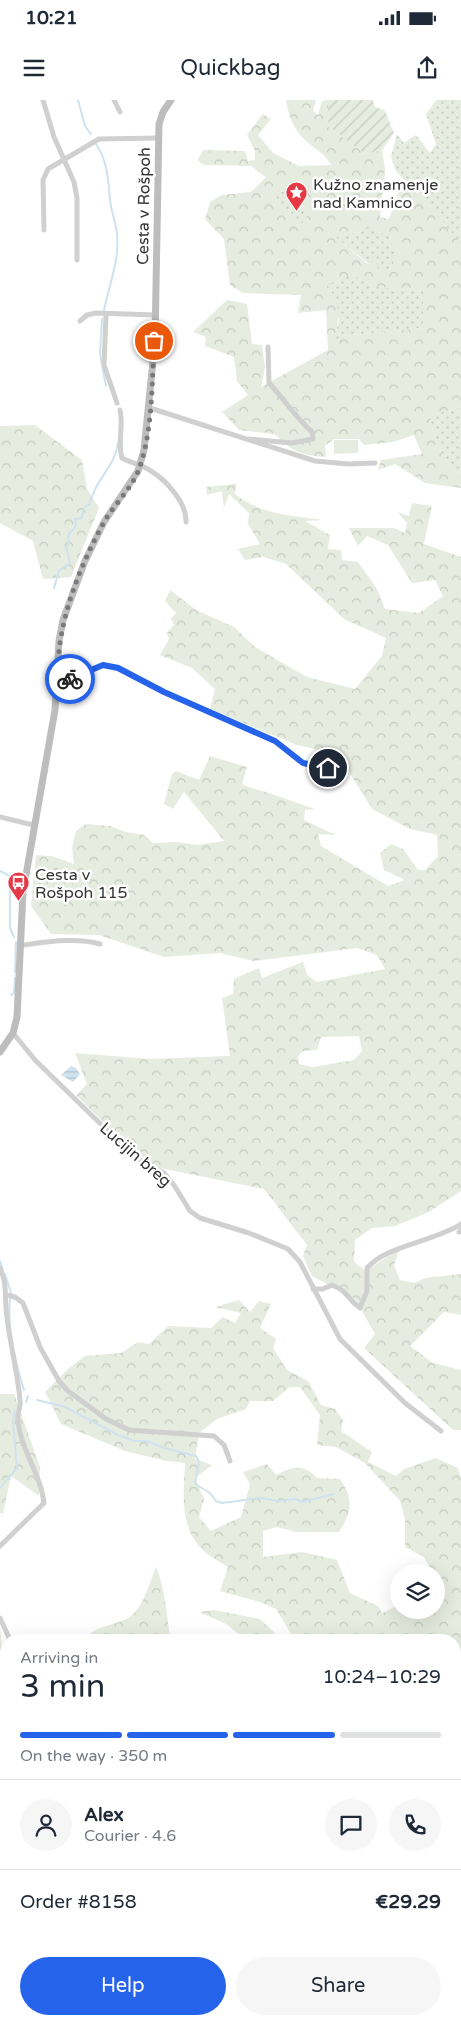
<!DOCTYPE html>
<html lang="en">
<head>
<meta charset="utf-8">
<style>
	body { margin:0; font-family:"Varela Round",sans-serif; background:#f6f6f7; color:#1f2937; height:100vh; display:flex; flex-direction:column; font-size:19px; white-space:nowrap }
	* { box-sizing:border-box; margin:0 }
	p { font-size:16px; color:#747a83 }
	.icon { flex:none; width:28px; height:28px; fill:none; stroke:currentColor; stroke-width:2; stroke-linecap:round; stroke-linejoin:round }
	.map { position:relative; flex:1; overflow:hidden }
	.sheet { position:absolute; left:0px; top:1534px; width:461px; height:391px; display:flex; flex-direction:column; background:#fff; border-radius:20px 20px 0 0; box-shadow:0 5px 20px #0002 }
	.sheet>* { flex:none }
	.buttons { position:absolute; left:390px; top:1464px; display:grid; gap:10px }
	.buttons a { display:grid; place-items:center; width:55px; height:55px; border-radius:50%; background:#fff; box-shadow:0 5px 20px #0002; font-size:25px }
	.pin { position:absolute; display:grid; place-items:center; width:42px; height:42px; color:#fff; margin:-21px; border:2px solid #fff; border-radius:50%; box-shadow:0 1px 5px #0007 }
	.courier { position:absolute; display:grid; place-items:center; width:50px; height:50px; margin:-25px; border:4px solid #2563eb; border-radius:50%; background:#fff; color:#222; box-shadow:0 1px 6px #0007 }
	.headline em { font-style:normal; font-weight:600 }
	.headline div { display:flex; flex-direction:column-reverse }
	.headline { display:flex; align-items:center; justify-content:space-between; height:85px; padding:0 20px }
	h1 { font-size:32px; font-weight:600; line-height:38px }
	.bar { display:grid; grid-template-columns:repeat(4,1fr); gap:8px 5px; align-content:center; height:60px; padding:0 20px }
	.bar i { height:6px; border-radius:4px; background:#e0e1e3 }
	.bar .selected { background:#2563eb }
	.bar p { grid-column:span 4 }
	.line { display:flex; align-items:center; gap:12px; padding:0 20px; border-top:1px solid #e0e1e3 }
	.line div { flex:1 }
	.round { display:grid; place-items:center; flex:none; width:52px; height:52px; border-radius:26px; background:#f6f6f7 }
	.primary-button { display:flex; gap:10px; margin-top:auto; padding:10px 20px }
	.primary-button a { flex:1; height:58px; border-radius:30px; background:#2563eb; color:#fff; font-size:20px; font-weight:600; line-height:58px; text-align:center }
	.primary-button a+a { background:#f6f6f7; color:#1f2937 }
	.status { display:flex; justify-content:space-between; align-items:center; height:35px; padding:0 25px; background:#fff; direction:ltr }
	.status svg { height:14px; fill:currentColor }
	header { display:flex; justify-content:space-between; align-items:center; height:65px; padding:0 20px; background:#fff; font-size:22px; font-weight:600 }
	.map>svg:first-child { display:block }
</style>
</head>
<body>
<div class="status"><b>10:21</b><svg viewBox="0 0 49 12"><path d="M0 12V9h3v3zM5 12V6h3v6zM10 12V3h3v9zM15 12V0h3v12zM26 1h20v11H26zM47 4h2v5h-2z"/></svg></div>
<header><svg class="icon" aria-label="menu" viewBox="0 0 24 24"><path d="M4 6h16M4 12h16M4 18h16"/></svg>Quickbag<svg class="icon" aria-label="share" viewBox="0 0 24 24"><path d="M12 15V3M7 8l5-5 5 5M5 13v7h14v-7"/></svg></header>
<div class="map">
<svg width="461" height="1924" viewBox="0 0 461 1924">
	<defs>
		<pattern id="grass-dots" width="8" height="8" patternUnits="userSpaceOnUse" patternTransform="scale(1.25)"><rect width="8" height="8" fill="#e6ecdf"/><path d="M2 2h.1M6 6h.1" fill="none" stroke="#c6cbc0" stroke-width="1.8" stroke-linecap="round"/></pattern>
		<pattern id="forest-crowns" width="20" height="18" patternUnits="userSpaceOnUse" patternTransform="scale(1.25)"><rect width="20" height="18" fill="#e6ecdf"/><path d="M2 6a3 3 0 1 1 6 0M12 15a3 3 0 1 1 6 0" fill="none" stroke="#c6cbc0"/></pattern>
		<pattern id="garden-furrows" width="10" height="10" patternUnits="userSpaceOnUse" patternTransform="scale(1.25)"><rect width="10" height="10" fill="#e6ecdf"/><path d="M-1 1l2-2M0 10L10 0M9 11l2-2" fill="none" stroke="#c6cbc0"/></pattern>
		<pattern id="water-rules" width="6" height="5" patternUnits="userSpaceOnUse" patternTransform="scale(1.25)"><rect width="6" height="5" fill="#cfe2ee"/><path d="M0 2.5h6" fill="none" stroke="#b2c2cd"/></pattern>
	</defs>
	<rect width="100%" height="100%" fill="#fff"/>
	<g fill="url(#grass-dots)">
		<polygon points="436,0 461,0 461,143 396,71 391,57 397,34 404,43 416,35 430,53 436,44 426,14"/>
		<polygon points="280,91 298,96 311,113 301,125 287,116 276,100"/>
		<polygon points="371,126 380,133 391,133 390,140 400,154 394,171 378,171 335,137 362,131"/>
		<path d="M352,174c22,16 44,14 71,17v37l-81,8 -8,6 5,-23 -13,-34z"/>
		<path d="M461,307v66c-23,-12 -25,-34 -32,-57z"/>
	</g>
	<g fill="url(#forest-crowns)" fill-rule="evenodd">
		<path d="M286,0h30l-3,11 5,4 4,-14 6,-1v26l37,28 17,-4 3,19 -5,48 9,2 14,-41 58,65v164l-32,9c7,23 9,45 32,57v15l-36,-5 -30,-19 -17,6 3,-10 41,-6 -8,-19 -21,7 -29,3 -5,-6h-25l-9,7 1,11c-25,-2 -34,-5 -51,-23l-36,-4 -17,-18 26,-17 -11,-14 -3,-24 -29,-11 1,-9 -13,-5 34,-32 20,4 5,40 10,1 3,22 -4,20 67,-37 -2,-40 -28,3 3,-18 -58,-2 -13,-8 -6,-46 -19,-20 5,-17 12,-7 29,-3 15,-15 -15,-11 -47,-1 -7,-5 7,-10 41,1 3,10 7,-1v-9l-8,-16 16,-21 8,5 -13,16 15,18 26,13 32,-1c-6,-12 -18,-17 -27,-26 -11,-10 -16,-26 -18,-39zM280,91l18,5 12,17 -9,12 -14,-9 -11,-16zM371,126l9,7h11l-1,7 10,14 -7,5 1,12h-16l-1,-11 -9,4 -33,-27 27,-6zM352,174c23,17 43,14 71,17v37l-81,8 -7,5c3,-25 8,-34 -8,-56z"/>
		<polygon points="35,325 82,360 87,389 99,408 71,477 43,479 33,441 0,423 0,326"/>
		<path d="M236,384l-1,10c26,21 56,21 87,26l-17,1 25,14 -2,14 13,1 1,10 16,2 19,27 8,20 34,4 24,-17 -8,-16 -23,3 -24,-38 -21,-9 -9,10 -9,-18h45l11,5 2,-10 -10,-11 12,4 3,-13 20,3 -8,38 37,13v634l-32,21 -34,14 -23,2 -17,12 -1,22 12,9 34,-23 -6,17 6,15 15,3 10,-5 36,-4v41l-17,-3 -34,34 23,17 28,7v60h-8l-89,-82 11,-14 -20,-35 -43,-23 -9,-20 4,-11 -43,-56 -114,-23 -19,-22 -17,-11 -38,-38 11,-11 -12,-31 76,6 79,-3 -8,-58 11,-4 1,-15 25,-11 3,10 41,-16 4,13 10,7 68,-13 -8,-14 -20,-7 -104,13 -33,-8 -56,4 -65,-22 -48,-1 -20,-28 5,-51 15,1 23,8 -2,-17 4,-16 10,-7 24,2 16,6 18,3 9,8 23,-1 21,3 27,-4 -40,-49 -11,17 -9,-5 8,-30 4,-3 23,9 11,-24 37,11 -5,17 9,4 12,3 52,18 -10,1 -1,10 32,15 -18,-1 3,12 67,40 17,-6 -21,-10 -4,-17 11,-9 12,5 15,21h7l13,-14 -1,-21 -27,-6 -38,-20 -34,-55 -41,-9 -87,-36 5,-20 -23,-21 -32,-13 9,-16 -2,-6 7,-8 -3,-6 5,-6 -11,-12 5,-11 26,20 38,17 21,20 52,30 48,12 27,-33 4,-18 -42,-19 -58,-55 -22,-7 -19,3 -7,-11 22,-5 -12,-20 1,-11 -20,-19 -5,14 -2,-17 -15,4 -1,-8zM359,936l3,15 -8,9 -41,7 -14,-3 -1,-8 5,-5 14,-1 4,-13z"/>
		<path d="M239,1200l11,12 9,-11 12,3 -11,24 16,11 -3,9 14,22 21,11 13,24 14,4 8,11 -2,11 31,21 -4,10 28,14 8,-7 32,-11 22,10 3,11v369l-3,1 3,22v153h-21l-2,-5h17v-379h-167l3,-6 -15,-25 -16,-7 -40,-11 8,-24c-9,-6 -22,-12 -29,-21 -20,-23 -15,-55 -14,-83l-18,-2 -42,-10 -64,-27 -16,-32 23,-23 17,-13 36,-3 17,-11 11,2 19,-18 43,2 12,-11 12,6 6,-10 -26,-6zM290,1287h10l20,28 -3,30 19,2 29,16 35,38 5,18v28l19,10 8,15h4v38h-37v-5l-17,8 -4,-7 -28,-13 -13,-33 -35,-8 -39,5v-26l14,-4 19,5h43c13,-21 15,-32 1,-53l-23,-1c-14,-15 -25,-11 -41,-3l-9,-11 -24,8 7,12 -9,33 -30,14 -12,-14 5,-18 -9,-21 17,-13 -17,-6 4,-26 18,-14 29,-10 4,-8h23z"/>
		<polygon points="0,1294 14,1294 40,1367 39,1396 11,1376 3,1414 0,1413"/>
		<path d="M156,1467c10,23 10,48 15,73h-86c10,-16 28,-13 43,-22 16,-10 21,-35 28,-51z"/>
		<polygon points="214,1510 260,1519 282,1540 246,1540 226,1524 199,1512"/>
		<polygon points="0,1526 3,1561 6,1562 6,1630 0,1625"/>
		<polygon points="6,1810 6,1919 312,1919 324,1924 0,1924 0,1813"/>
	</g>
	<polygon fill="url(#garden-furrows)" points="328,0 373,0 374,6 385,11 394,33 382,50 365,54 328,26"/>
	<polygon fill="#e6ecdf" points="334,340 358,340 358,353 334,354"/>
	<polygon fill="url(#water-rules)" points="71,966 76,968 80,974 73,982 61,975"/>
	<g fill="none" stroke-linecap="round" stroke-linejoin="round">
		<g stroke="#cfe2ee" stroke-width="2">
			<polyline points="78,0 85,26 91,34"/>
			<path d="M96,44c12,18 12,35 14,56 1,11 6,22 7,34 3,24 -8,52 -13,76"/>
			<polyline points="102,219 100,254 106,286"/>
			<path d="M54,488l5,-17 11,-8 -4,-16 3,-4 -1,-8 8,-9 -1,-7 7,-1 2,-10 6,-4c4,-23 25,-37 28,-61"/>
			<polyline points="0,771 10,776 10,828 14,837"/>
			<polyline points="15,872 16,842"/>
			<polyline points="11,895 14,893 15,878"/>
			<polyline points="0,1161 2,1167"/>
			<polyline points="5,1174 11,1193"/>
			<path d="M10,1198c-3,29 5,64 14,92"/>
			<polyline points="37,1300 65,1307 116,1334 134,1341 147,1341 164,1348 196,1356 199,1362 195,1384 210,1393 216,1401 222,1403 260,1398 278,1401 295,1399 302,1402 334,1394"/>
			<polyline points="26,1302 28,1296"/>
			<polyline points="0,1388 17,1368 13,1322 15,1311"/>
			<polyline points="0,1591 6,1595"/>
			<polyline points="455,1637 461,1636"/>
		</g>
		<g stroke="#d0d0d0" stroke-width="5">
			<polyline points="43,0 54,37 74,82 77,98 77,160"/>
			<polyline points="114,0 120,12"/>
			<polyline points="44,130 43,80 48,69 99,39 158,38"/>
			<polyline points="106,215 104,265 117,303"/>
			<polyline points="80,221 87,215 96,213 155,215"/>
			<polyline points="150,308 315,361 348,364 375,363"/>
			<path d="M120,310c4,16 -3,32 2,48 9,5 20,7 29,13 15,9 36,32 35,51"/>
			<path d="M249,339l43,4 21,-4 -1,-7c-16,-14 -28,-33 -43,-49l-1,-36"/>
			<polyline points="57,583 103,565 118,567 164,592 275,641 303,663 328,668"/>
			<polyline points="0,717 33,725"/>
			<path d="M22,845c25,-3 54,-8 78,-1"/>
			<polyline points="13,933 35,960 114,1037 137,1058 164,1073 174,1085 190,1111 200,1118 249,1133 288,1149 300,1162 340,1239 405,1303 441,1331"/>
			<polyline points="459,1132 461,1130"/>
			<path d="M0,1168c8,18 4,31 7,49 3,28 11,56 13,84 1,6 -3,12 -2,19 2,29 23,54 26,83l-44,43"/>
			<path d="M313,1189h10l9,-4c16,6 15,14 28,23l7,-17v-23c20,-23 69,-27 94,-44"/>
			<polyline points="7,1195 15,1197 23,1203 40,1247 59,1281 68,1291 106,1319 129,1330 214,1336 224,1345 230,1361"/>
			<polyline points="0,1518 10,1540"/>
			<polyline points="0,1768 6,1774"/>
			<polyline points="452,1919 461,1922"/>
		</g>
		<polyline stroke="#bdbdbd" stroke-width="7" points="0,952 13,933 17,917 23,792 55,610 59,541 63,520 85,461 104,422 138,371 144,350 155,241 159,24 163,12 171,0"/>
	</g>
	<g fill="none" stroke-linecap="round" stroke-linejoin="round">
		<path stroke="#7a7a7a" stroke-width="5" stroke-dasharray="0 9" d="M70,579l-13,4c0,-58 19,-109 46,-159 10,-19 29,-35 36,-55 14,-39 13,-87 15,-128"/>
		<polyline stroke="#2563eb" stroke-width="6" points="70,579 103,565 118,568 164,592 275,641 303,663 328,668"/>
	</g>
	<defs>
		<symbol id="sight-pin" viewBox="-11 -11 22 30"><path d="M0 17L-7.5 6A9.5 9.5 0 1 1 7.5 6Z" fill="#e63946" stroke="#fff"/><path d="M0-6L1.8-2.2L6-1.7L2.9 1.2L3.7 5.4L0 3.3L-3.7 5.4L-2.9 1.2L-6-1.7L-1.8-2.2Z" fill="#fff"/></symbol>
		<symbol id="bus-pin" viewBox="-11 -11 22 30"><path d="M0 17L-7.5 6A9.5 9.5 0 1 1 7.5 6Z" fill="#e63946" stroke="#fff"/><path d="M-5-6H5V4H4V6H2V4H-2V6H-4V4H-5ZM-3.5-4V0h7V-4ZM-3.5 1.2v1.5H-2V1.2ZM2 1.2v1.5H3.5V1.2Z" fill="#fff"/></symbol>
	</defs>
	<g fill-rule="evenodd">
		<use href="#sight-pin" x="284" y="80" width="25" height="34"/>
		<use href="#bus-pin" x="6" y="770" width="25" height="34"/>
	</g>
	<g text-anchor="middle" stroke-width="5" stroke-linejoin="round" paint-order="stroke">
		<g font-size="16" fill="#333" stroke="#fff" text-anchor="start">
			<text x="313" y="90">Kužno znamenje<tspan x="313" dy="18">nad Kamnico</tspan></text>
			<text x="35" y="780">Cesta v<tspan x="35" dy="18">Rošpoh 115</tspan></text>
		</g>
		<g font-size="16" fill="#333" stroke="#fff">
			<text transform="translate(143 106) rotate(-89)" y="6">Cesta v Rošpoh</text>
			<text transform="translate(136 1054) rotate(41)" y="6">Lucijin breg</text>
		</g>
	</g>
</svg>
<div class="buttons">
<a><svg class="icon" aria-label="layers" viewBox="0 0 24 24"><path d="M12 4l9 5-9 5-9-5zM3 14l9 5 9-5"/></svg></a>
</div>
<div class="pin" style="left:154px;top:241px;background:#ea580c"><svg class="icon" aria-label="bag" viewBox="0 0 24 24"><path d="M5 8h14l-1 12H6zM9 8a3 3 0 0 1 6 0"/></svg></div>
<div class="pin" style="left:328px;top:668px;background:#1f2937"><svg class="icon" aria-label="home" viewBox="0 0 24 24"><path d="M3 11l9-7 9 7M6 9v11h12V9"/></svg></div>
<div class="courier" style="left:70px;top:579px"><svg class="icon" aria-label="bike" viewBox="0 0 24 24"><circle cx="6" cy="16" r="4"/><circle cx="18" cy="16" r="4"/><path d="M6 16l4-8h5l3 8M10 8l3 8H6M13 5h3"/></svg></div>
<section class="sheet">
<div class="headline"><div><h1>3 min</h1><p>Arriving in</p></div><em>10:24–10:29</em></div>
<div class="bar"><i class="selected"></i><i class="selected"></i><i class="selected"></i><i></i><p>On the way · 350 m</p></div>
<div class="line" style="height:90px"><a class="round"><svg class="icon" aria-label="person" viewBox="0 0 24 24"><circle cx="12" cy="8" r="4"/><path d="M4 21q1-7 8-7t8 7"/></svg></a><div><b>Alex</b><p>Courier · 4.6</p></div><a class="round"><svg class="icon" aria-label="chat" viewBox="0 0 24 24"><path d="M4 5h16v11H9l-5 4z"/></svg></a><a class="round"><svg class="icon" aria-label="phone" viewBox="0 0 24 24"><path d="M5 4h4l2 5-3 2q2 4 5 5l2-3 5 2v4C11 20 4 13 5 4z"/></svg></a></div>
<div class="line" style="height:65px"><div>Order #8158</div><b>€29.29</b></div>
<div class="primary-button"><a>Help</a><a>Share</a></div>
</section>
</div>
</body>
</html>
